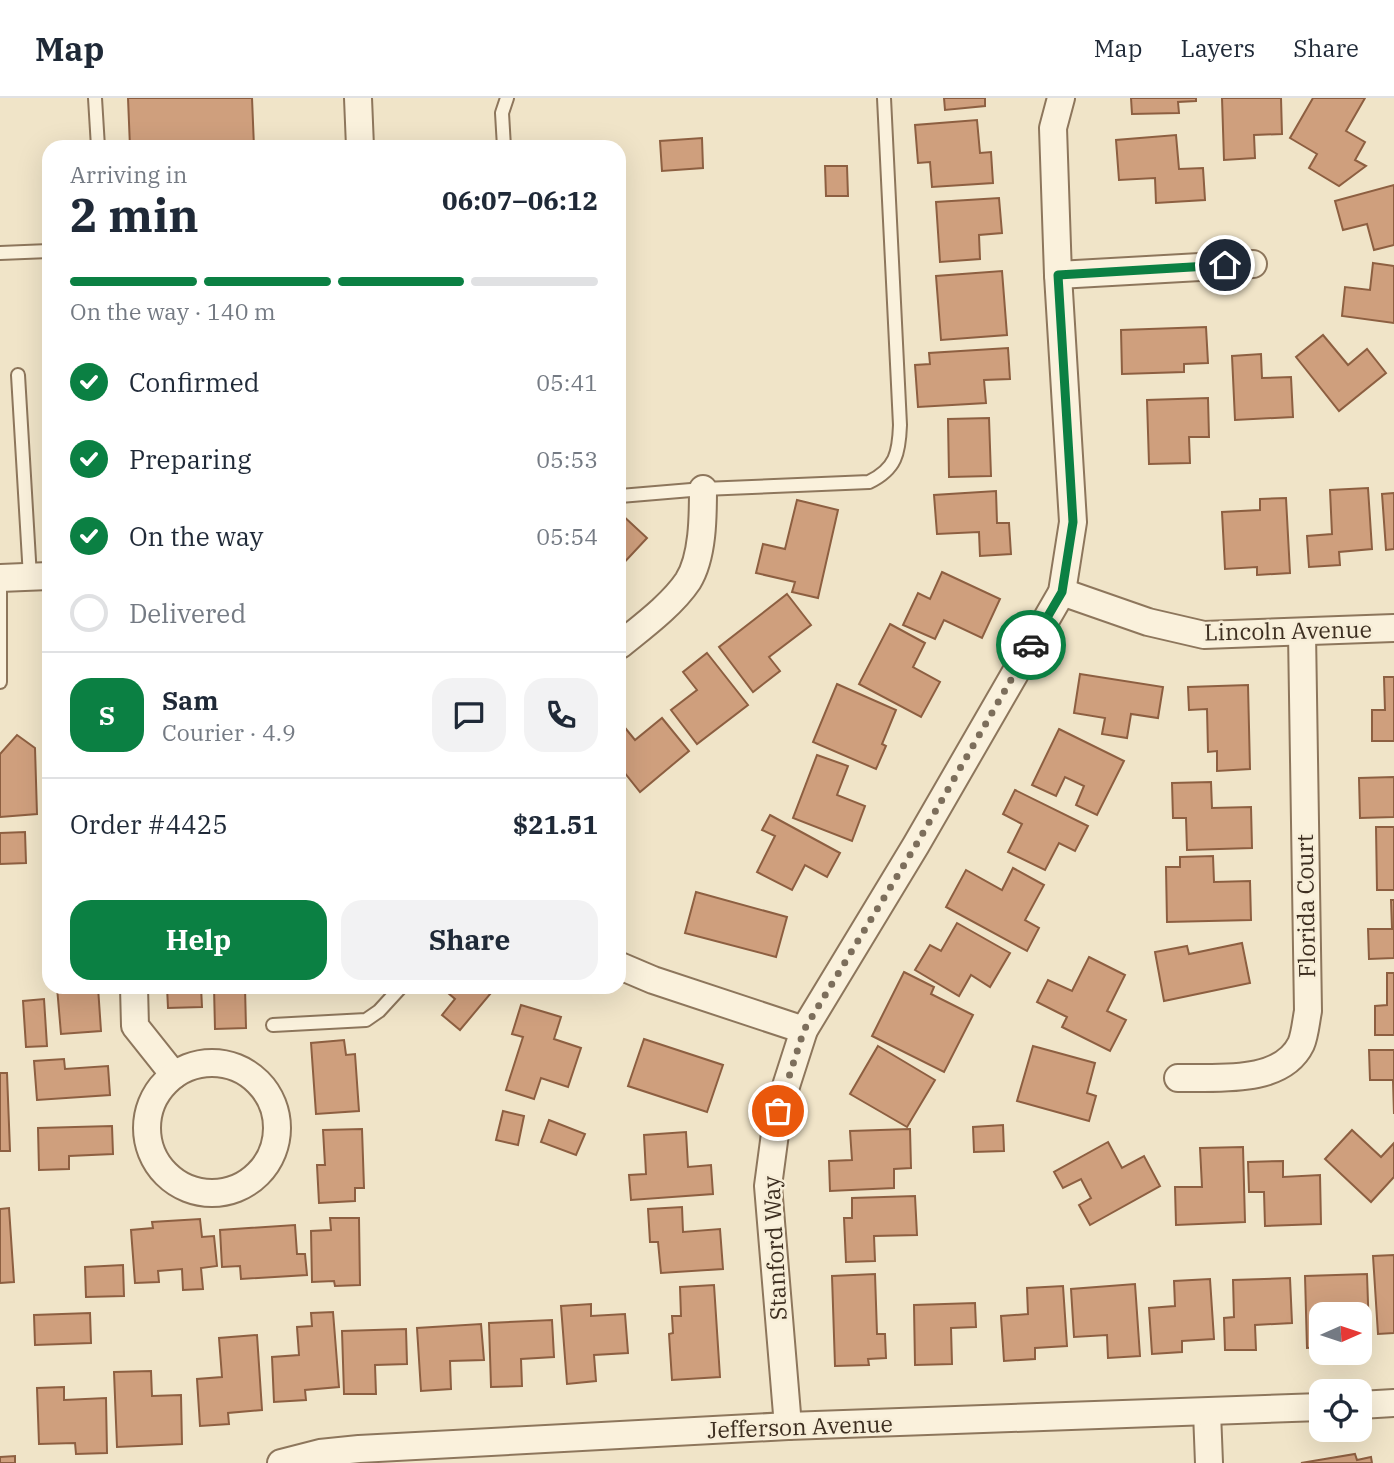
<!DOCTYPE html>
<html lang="en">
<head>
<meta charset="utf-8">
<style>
	body { margin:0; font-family:"IBM Plex Serif",serif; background:#f2f2f3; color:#1f2937; height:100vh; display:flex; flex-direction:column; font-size:26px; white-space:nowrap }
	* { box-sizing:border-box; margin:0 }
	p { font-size:23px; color:#747a83 }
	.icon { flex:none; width:38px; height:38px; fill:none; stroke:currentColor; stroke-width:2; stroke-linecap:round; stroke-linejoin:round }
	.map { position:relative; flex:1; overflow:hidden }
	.drawer { position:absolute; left:42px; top:42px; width:584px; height:854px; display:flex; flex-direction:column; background:#fff; border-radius:21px; box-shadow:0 7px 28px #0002 }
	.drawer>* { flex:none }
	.needle { width:46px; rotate:87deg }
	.fabs { position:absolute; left:1309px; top:1204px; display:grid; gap:14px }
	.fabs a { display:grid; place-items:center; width:63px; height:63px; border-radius:14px; background:#fff; box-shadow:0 7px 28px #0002; font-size:35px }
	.pin { position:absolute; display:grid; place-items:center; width:60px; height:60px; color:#fff; margin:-30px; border:4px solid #fff; border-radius:50%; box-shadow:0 2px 7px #0007 }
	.courier { position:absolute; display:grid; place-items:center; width:70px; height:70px; margin:-35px; border:5px solid #0b8043; border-radius:50%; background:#fff; color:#222; box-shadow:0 2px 9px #0007 }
	.summary em { font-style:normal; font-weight:800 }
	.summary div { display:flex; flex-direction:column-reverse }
	.summary { display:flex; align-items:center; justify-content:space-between; height:119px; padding:0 28px }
	h1 { font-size:46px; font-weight:800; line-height:52px }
	.bar { display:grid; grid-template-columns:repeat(4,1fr); gap:10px 7px; align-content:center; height:84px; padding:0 28px }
	.bar i { height:9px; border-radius:5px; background:#e0e1e3 }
	.bar .selected { background:#0b8043 }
	.bar p { grid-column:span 4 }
	.line { display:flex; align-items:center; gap:18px; padding:0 28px; border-top:2px solid #e0e1e3 }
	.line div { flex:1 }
	.round { display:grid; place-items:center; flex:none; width:74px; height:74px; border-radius:21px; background:#f2f2f3 }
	ol { padding:0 28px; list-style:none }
	li { display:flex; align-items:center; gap:21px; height:77px }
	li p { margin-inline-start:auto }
	li .icon { padding:7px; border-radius:50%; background:#0b8043; color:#fff; stroke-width:4 }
	li:last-child { color:#747a83 }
	li i { width:38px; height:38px; border:4px solid #e0e1e3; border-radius:50% }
	.primary-button { display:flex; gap:14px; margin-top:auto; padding:14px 28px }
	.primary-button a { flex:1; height:80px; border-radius:21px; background:#0b8043; color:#fff; font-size:28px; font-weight:800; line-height:80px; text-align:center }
	.primary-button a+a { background:#f2f2f3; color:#1f2937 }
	header { display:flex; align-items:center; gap:42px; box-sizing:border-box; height:98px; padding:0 35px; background:#fff; border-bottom:2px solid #e0e1e3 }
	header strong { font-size:33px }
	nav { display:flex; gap:38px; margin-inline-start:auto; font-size:24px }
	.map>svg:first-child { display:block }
</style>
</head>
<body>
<header>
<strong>Map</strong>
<nav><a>Map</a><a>Layers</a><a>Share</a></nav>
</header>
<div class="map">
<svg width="1394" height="1365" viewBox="0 0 1394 1365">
	<rect width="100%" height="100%" fill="#f0e4c8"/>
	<g fill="#cf9f7d" stroke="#8d5f41" stroke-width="2">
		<polygon points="128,0 252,0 254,49 130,49"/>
		<polygon points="944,0 985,0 985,8 945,12"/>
		<polygon points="1131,0 1196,0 1196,3 1178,4 1179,15 1132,16"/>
		<polygon points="1222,0 1281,0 1282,36 1254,37 1255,60 1224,62"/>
		<polygon points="1313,0 1365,0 1346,33 1365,44 1355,62 1366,68 1339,88 1309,70 1317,56 1290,40"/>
		<polygon points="977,22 980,55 991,54 993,85 932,89 930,64 918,65 915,27"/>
		<polygon points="1176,37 1179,71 1203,70 1205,102 1156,105 1155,80 1119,82 1116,42"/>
		<polygon points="702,40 703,70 662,73 660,43"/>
		<polygon points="825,68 847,68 848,98 826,98"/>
		<polygon points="1394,87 1394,147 1374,152 1367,126 1343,132 1335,103"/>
		<polygon points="999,100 1002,135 979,137 980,161 940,164 936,104"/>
		<polygon points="1373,165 1394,168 1394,225 1342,218 1345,189 1370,192"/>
		<polygon points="1002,173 1007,237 941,242 936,178"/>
		<polygon points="1206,229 1208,265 1184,266 1184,274 1122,276 1121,232"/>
		<polygon points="1323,237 1348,267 1367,251 1386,275 1339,313 1296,259"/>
		<polygon points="1008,250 1010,281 984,282 986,305 918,309 915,267 930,266 929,255"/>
		<polygon points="1261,256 1262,280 1291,279 1293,319 1235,322 1232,258"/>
		<polygon points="1208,300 1209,339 1189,339 1190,365 1149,366 1147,302"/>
		<polygon points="45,317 49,317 49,379 48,379"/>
		<polygon points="989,320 991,378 949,379 948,321"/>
		<polygon points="1368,390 1372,451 1339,454 1340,467 1309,469 1307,438 1332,436 1330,392"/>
		<polygon points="996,393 997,425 1009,425 1011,456 980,458 979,434 937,436 934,397"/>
		<polygon points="1394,395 1394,451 1386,452 1382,396"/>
		<polygon points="1286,400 1290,475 1257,477 1257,469 1225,471 1222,414 1260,412 1260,401"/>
		<polygon points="797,402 838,412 818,500 792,494 795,484 756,475 763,446 785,451"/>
		<polygon points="620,415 647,440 620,469"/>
		<polygon points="942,474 1000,501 982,540 944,522 935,541 903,527 918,495 930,501"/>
		<polygon points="787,496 811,527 769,559 780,573 753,594 719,549"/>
		<polygon points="890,526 925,545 913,569 940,584 921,619 859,586"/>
		<polygon points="707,555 748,607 697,646 671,612 697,592 683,574"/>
		<polygon points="1080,576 1163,589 1158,620 1131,616 1127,640 1102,636 1105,620 1074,615"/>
		<polygon points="1384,579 1394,579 1394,643 1372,643 1372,612 1385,612"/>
		<polygon points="837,586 896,612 882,646 886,648 876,671 813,644"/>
		<polygon points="1248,587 1250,671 1217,673 1217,653 1208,654 1207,611 1189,612 1188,589"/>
		<polygon points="662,620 689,653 640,694 620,669 620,628 622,626 635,642"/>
		<polygon points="1059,631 1124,663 1097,717 1076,707 1084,688 1065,679 1056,698 1032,687"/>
		<polygon points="17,637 35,650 37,716 0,719 0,656"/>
		<polygon points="817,657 848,668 837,697 865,708 852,743 793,720"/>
		<polygon points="1394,679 1394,719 1360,720 1359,680"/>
		<polygon points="1211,684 1212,710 1251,709 1252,750 1187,752 1186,720 1173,720 1172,685"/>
		<polygon points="1015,692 1088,728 1075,753 1059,745 1045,772 1008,754 1022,726 1003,716"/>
		<polygon points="770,717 840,755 827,779 805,767 792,792 757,774 775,738 762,732"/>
		<polygon points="1376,729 1394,729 1394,792 1377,792"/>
		<polygon points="25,734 26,765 0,766 0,735"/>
		<polygon points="1213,758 1214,784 1250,783 1251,822 1167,824 1166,769 1180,769 1180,759"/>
		<polygon points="1013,770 1044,787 1025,822 1039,830 1027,853 946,809 966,772 1002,792"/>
		<polygon points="696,794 787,819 776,859 685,835"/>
		<polygon points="1391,802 1394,802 1394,860 1369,861 1368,831 1392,831"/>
		<polygon points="957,825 1010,855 990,889 971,877 959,898 915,872 930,847 941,853"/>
		<polygon points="1242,845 1250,885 1164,903 1155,854 1187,848 1189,856"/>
		<polygon points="1089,859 1125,877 1107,913 1126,922 1110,953 1062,929 1067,919 1037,904 1048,882 1072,893"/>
		<polygon points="904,874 934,889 931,896 973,917 944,974 872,938"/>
		<polygon points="1387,875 1394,875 1394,937 1375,937 1375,908 1387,907"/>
		<polygon points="57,889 98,889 101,933 61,936"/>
		<polygon points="167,889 201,889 202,909 168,910"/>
		<polygon points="214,889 245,889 246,930 215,931"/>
		<polygon points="441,889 496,889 460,932 442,917 455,901"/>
		<polygon points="44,901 47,948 26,949 23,903"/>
		<polygon points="521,907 561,919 554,941 581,950 568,989 541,980 534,1001 506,992 523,939 512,936"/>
		<polygon points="644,941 723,967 707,1014 628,988"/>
		<polygon points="344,942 346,957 355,956 359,1013 316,1016 311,945"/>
		<polygon points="878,948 935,982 907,1029 850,996"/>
		<polygon points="1033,948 1095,965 1087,995 1096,998 1089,1023 1017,1003"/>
		<polygon points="1369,952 1394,952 1394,1016 1393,982 1370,982"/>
		<polygon points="64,961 65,971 108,968 110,997 37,1002 34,963"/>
		<polygon points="0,975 7,975 10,1053 0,1053"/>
		<polygon points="503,1013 524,1018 518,1047 496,1042"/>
		<polygon points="549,1022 585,1036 576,1057 541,1044"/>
		<polygon points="1003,1027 1004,1053 974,1054 973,1029"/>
		<polygon points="112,1028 113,1056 69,1058 69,1071 39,1072 38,1030"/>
		<polygon points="362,1031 364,1090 355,1090 355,1103 319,1105 317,1067 325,1067 323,1032"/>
		<polygon points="910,1031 911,1070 894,1071 894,1090 830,1093 829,1063 852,1062 850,1033"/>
		<polygon points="1352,1032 1381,1059 1394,1045 1394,1079 1371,1104 1325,1061"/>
		<polygon points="686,1034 688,1069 711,1067 713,1096 631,1102 629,1077 646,1076 644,1037"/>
		<polygon points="1108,1044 1122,1070 1144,1058 1160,1088 1090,1127 1079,1107 1091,1100 1081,1081 1063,1090 1054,1074"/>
		<polygon points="1243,1049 1245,1124 1176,1127 1175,1089 1202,1089 1200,1050"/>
		<polygon points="1283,1063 1283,1079 1320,1077 1321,1126 1265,1128 1264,1094 1249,1094 1248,1064"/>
		<polygon points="915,1098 917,1137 874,1138 875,1163 846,1164 844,1120 852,1120 852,1100"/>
		<polygon points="682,1109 683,1134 720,1131 723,1171 661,1175 658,1144 650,1144 648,1111"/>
		<polygon points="9,1110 14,1184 0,1185 0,1111"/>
		<polygon points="330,1120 359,1120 360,1187 335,1188 334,1183 312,1184 311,1133 331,1132"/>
		<polygon points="200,1121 202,1139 214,1138 217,1168 201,1170 203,1191 183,1192 182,1171 158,1173 159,1184 135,1185 131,1132 153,1130 152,1124"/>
		<polygon points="295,1127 297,1156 305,1156 307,1177 241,1181 240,1168 222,1169 220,1132"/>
		<polygon points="1394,1157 1394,1235 1378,1236 1373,1158"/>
		<polygon points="123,1167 124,1198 86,1199 85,1169"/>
		<polygon points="875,1176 877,1236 885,1236 886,1260 868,1261 869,1267 835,1268 832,1178"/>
		<polygon points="1367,1176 1369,1234 1360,1234 1360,1216 1321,1216 1321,1249 1307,1250 1305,1178"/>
		<polygon points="1290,1180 1292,1225 1255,1227 1256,1252 1225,1252 1224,1220 1234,1219 1233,1182"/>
		<polygon points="1210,1181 1214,1241 1182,1243 1182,1254 1152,1256 1149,1210 1175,1208 1174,1183"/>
		<polygon points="1135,1186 1140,1258 1108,1260 1107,1237 1074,1239 1071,1191"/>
		<polygon points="714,1187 720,1279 672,1282 669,1236 673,1235 672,1218 681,1218 680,1189"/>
		<polygon points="1063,1188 1067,1248 1035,1250 1035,1261 1004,1263 1001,1218 1028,1216 1027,1190"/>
		<polygon points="975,1205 976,1229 951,1230 952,1266 915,1267 914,1207"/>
		<polygon points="591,1206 591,1218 625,1216 628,1255 594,1257 596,1283 567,1286 561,1208"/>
		<polygon points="333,1214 339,1289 305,1292 306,1302 274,1304 272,1259 299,1257 297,1229 312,1228 311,1215"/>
		<polygon points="90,1215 91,1245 35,1247 34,1217"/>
		<polygon points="552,1222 554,1259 521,1261 522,1288 491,1289 489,1225"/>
		<polygon points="481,1226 484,1262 450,1263 451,1291 421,1293 417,1230"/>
		<polygon points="406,1231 407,1266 375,1267 376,1296 344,1296 342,1233"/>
		<polygon points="257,1237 262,1312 228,1315 229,1326 200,1328 197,1281 222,1279 219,1240"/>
		<polygon points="151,1273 152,1298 181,1297 182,1346 117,1349 114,1274"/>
		<polygon points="64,1289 64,1302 106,1300 107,1355 76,1356 75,1345 39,1346 37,1290"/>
		<polygon points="1355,1356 1357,1362 1371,1359 1372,1365 1301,1365"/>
		<polygon points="15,1358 15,1365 0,1365 0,1359"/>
	</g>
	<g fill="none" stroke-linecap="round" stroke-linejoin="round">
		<defs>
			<g id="lane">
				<polyline points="95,0 98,49"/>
				<polyline points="504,49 502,15 507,0"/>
				<polyline points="0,155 49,153"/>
				<polyline points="18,277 30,479"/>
				<path d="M620,398l83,-7 166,-7c27,-13 30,-29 31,-57l-16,-327"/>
				<polyline points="0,493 0,584"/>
				<polyline points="273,927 366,922 379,913 401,889"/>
			</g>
			<g id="street">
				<polyline points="358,0 360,49"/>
				<polyline points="1058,177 1253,166"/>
				<polyline points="0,480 49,478"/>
				<polyline points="1062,494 1148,524 1204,537 1394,530"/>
				<path d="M620,547c22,-18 52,-40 68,-64 15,-24 15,-65 15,-92"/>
				<polyline points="620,868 653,882 804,932"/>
				<polyline points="134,889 135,928 174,977"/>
				<circle cx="212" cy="1030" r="65"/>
				<path d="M1178,980c38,-1 103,7 123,-34 4,-9 5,-23 7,-33l-6,-378"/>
				<polyline points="1360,1307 1394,1305"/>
				<polyline points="1207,1314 1209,1365"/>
				<polyline points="788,1328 768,1088 778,1013 804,932 916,747 1062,494 1073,424 1058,177 1053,30 1061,0"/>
				<polyline points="281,1365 320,1355 359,1351 788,1328 1321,1309"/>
			</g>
		</defs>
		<use href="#lane" stroke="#8d765c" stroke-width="16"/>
		<use href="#street" stroke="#8d765c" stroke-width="30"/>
		<use href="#lane" stroke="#faf1dc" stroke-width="12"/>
		<use href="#street" stroke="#faf1dc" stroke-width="26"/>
	</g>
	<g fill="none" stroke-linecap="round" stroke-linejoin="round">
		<polyline stroke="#7c6e5b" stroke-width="7" stroke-dasharray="0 12.6" points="778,1013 804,932 916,747 1031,547"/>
		<polyline stroke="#0b8043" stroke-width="9" points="1031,547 1062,494 1073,424 1058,177 1225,167"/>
	</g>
	<g text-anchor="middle" stroke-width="5" stroke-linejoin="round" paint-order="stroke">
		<g font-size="23" fill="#3d2e20" stroke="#f7eed8">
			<text transform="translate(1288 533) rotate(-1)" y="8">Lincoln Avenue</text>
			<text transform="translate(1306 808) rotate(-91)" y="8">Florida Court</text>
			<text transform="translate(775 1150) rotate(-93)" y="8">Stanford Way</text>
			<text transform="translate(800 1329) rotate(-2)" y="8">Jefferson Avenue</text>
		</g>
	</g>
</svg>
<div class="fabs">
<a><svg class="needle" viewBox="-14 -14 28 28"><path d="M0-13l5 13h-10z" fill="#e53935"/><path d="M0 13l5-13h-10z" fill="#747a83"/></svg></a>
<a><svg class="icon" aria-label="locate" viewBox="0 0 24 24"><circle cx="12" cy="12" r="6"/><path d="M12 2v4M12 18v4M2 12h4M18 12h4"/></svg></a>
</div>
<div class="pin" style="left:778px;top:1013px;background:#ea580c"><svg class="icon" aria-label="bag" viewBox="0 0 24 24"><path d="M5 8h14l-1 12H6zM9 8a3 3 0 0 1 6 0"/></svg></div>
<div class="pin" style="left:1225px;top:167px;background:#1f2937"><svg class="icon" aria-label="home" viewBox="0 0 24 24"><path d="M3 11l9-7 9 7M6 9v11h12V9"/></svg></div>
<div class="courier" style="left:1031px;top:547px"><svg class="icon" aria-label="car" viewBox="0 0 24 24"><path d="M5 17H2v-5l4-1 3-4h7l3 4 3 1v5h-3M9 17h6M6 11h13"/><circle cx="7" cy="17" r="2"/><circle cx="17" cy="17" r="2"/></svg></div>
<section class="drawer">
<div class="summary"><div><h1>2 min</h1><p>Arriving in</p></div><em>06:07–06:12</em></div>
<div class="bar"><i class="selected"></i><i class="selected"></i><i class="selected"></i><i></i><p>On the way · 140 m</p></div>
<ol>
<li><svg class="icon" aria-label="check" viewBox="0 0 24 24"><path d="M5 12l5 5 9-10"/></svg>Confirmed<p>05:41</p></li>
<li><svg class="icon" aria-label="check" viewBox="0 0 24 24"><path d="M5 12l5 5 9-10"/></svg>Preparing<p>05:53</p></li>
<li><svg class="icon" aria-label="check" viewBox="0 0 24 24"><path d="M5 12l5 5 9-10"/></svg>On the way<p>05:54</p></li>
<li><i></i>Delivered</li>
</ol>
<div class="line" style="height:126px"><b class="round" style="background:#0b8043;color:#fff">S</b><div><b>Sam</b><p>Courier · 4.9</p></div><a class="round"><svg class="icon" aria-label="chat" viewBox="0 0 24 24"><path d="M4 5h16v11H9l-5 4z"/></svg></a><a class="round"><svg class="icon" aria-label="phone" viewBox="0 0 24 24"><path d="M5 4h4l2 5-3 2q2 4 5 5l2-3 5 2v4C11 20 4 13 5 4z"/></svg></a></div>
<div class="line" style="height:91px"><div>Order #4425</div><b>$21.51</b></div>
<div class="primary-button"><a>Help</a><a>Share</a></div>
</section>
</div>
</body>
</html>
